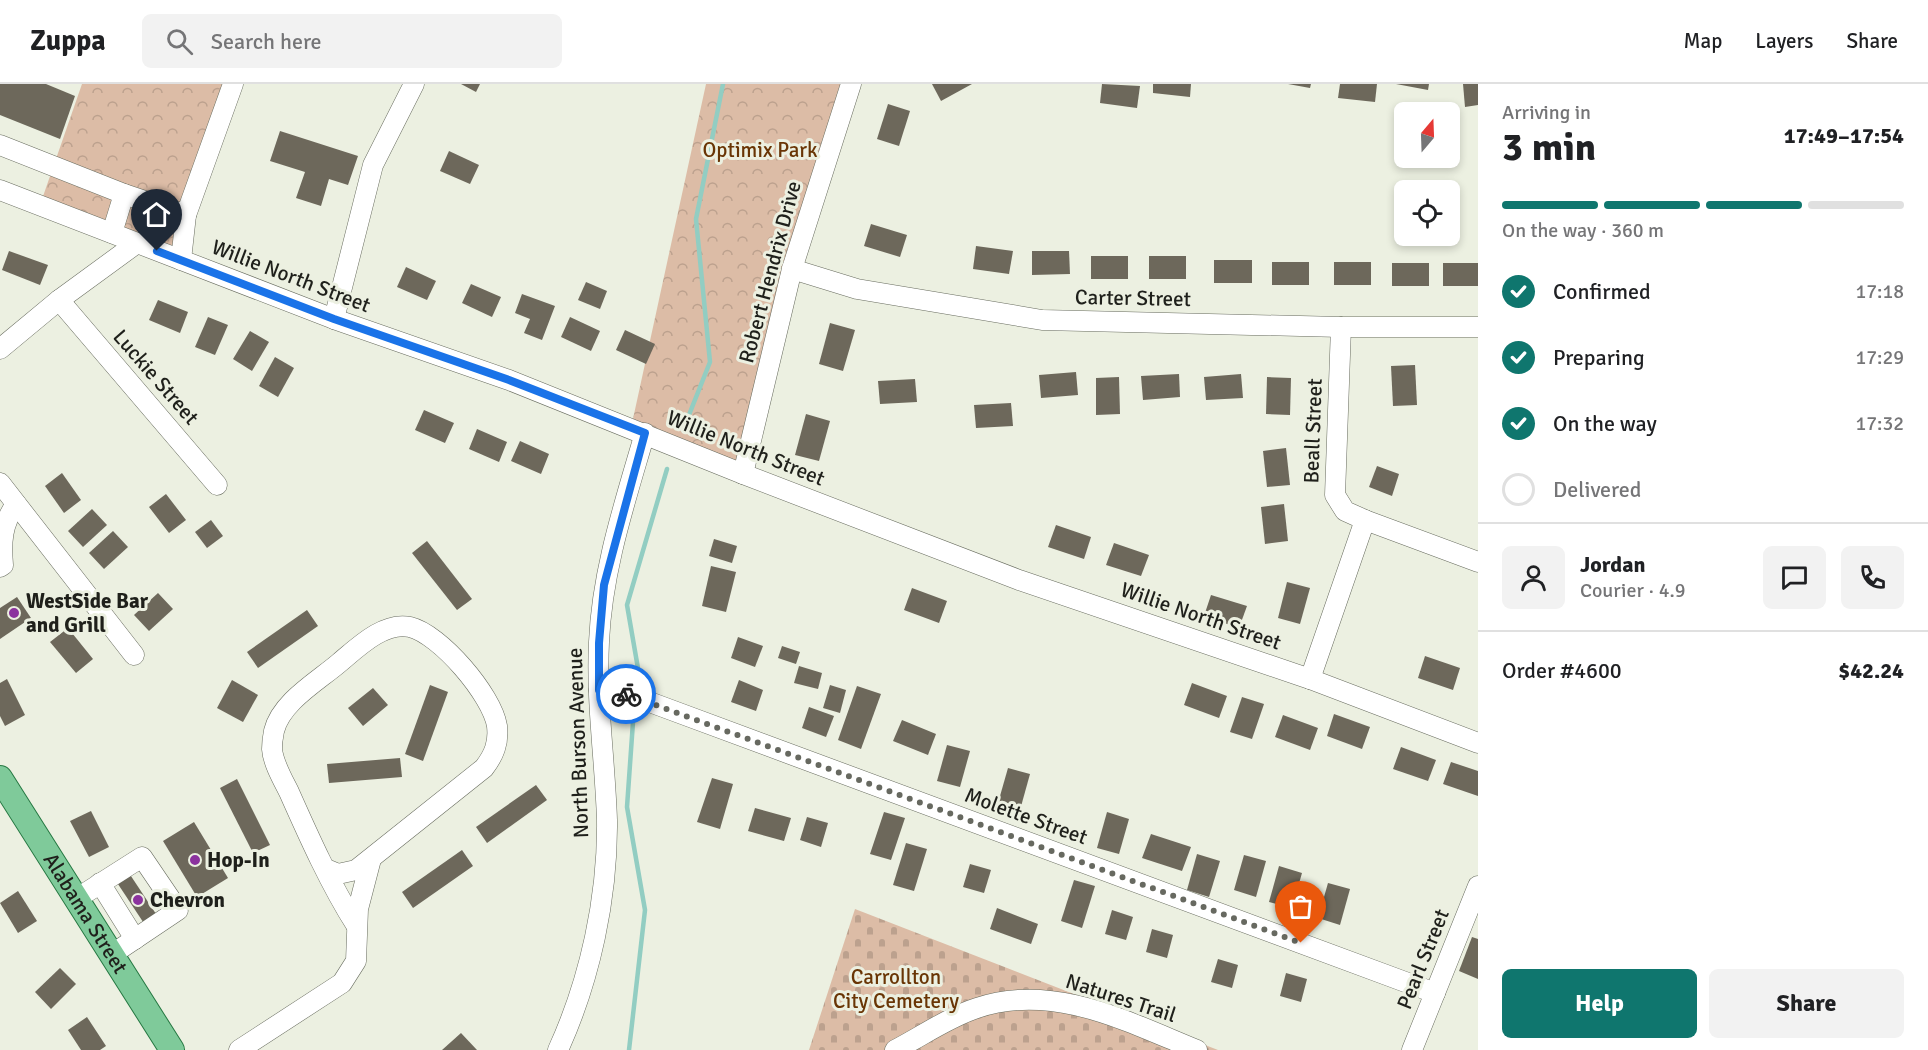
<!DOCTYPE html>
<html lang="en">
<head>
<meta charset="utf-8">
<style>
	body { margin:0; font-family:Signika,sans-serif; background:#f2f2f2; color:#202124; height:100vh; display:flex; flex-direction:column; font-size:22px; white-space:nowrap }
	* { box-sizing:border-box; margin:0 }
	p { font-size:20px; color:#757577 }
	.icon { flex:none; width:33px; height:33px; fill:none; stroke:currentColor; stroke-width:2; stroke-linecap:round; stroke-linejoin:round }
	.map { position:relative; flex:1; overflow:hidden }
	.panel { display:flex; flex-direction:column; background:#fff; width:450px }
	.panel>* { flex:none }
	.needle { width:39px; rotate:19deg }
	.controls { position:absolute; left:1394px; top:18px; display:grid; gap:12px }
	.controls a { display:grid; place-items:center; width:66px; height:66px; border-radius:9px; background:#fff; box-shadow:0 3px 9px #0003; font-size:30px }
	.pin { position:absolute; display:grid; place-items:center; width:51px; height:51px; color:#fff; margin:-62px -26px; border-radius:50% 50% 50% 0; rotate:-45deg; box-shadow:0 0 6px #0007 }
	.pin .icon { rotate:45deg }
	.courier { position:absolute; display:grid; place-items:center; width:60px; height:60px; margin:-30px; border:4px solid #1a73e8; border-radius:50%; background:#fff; color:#222; box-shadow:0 2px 8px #0007 }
	.summary em { font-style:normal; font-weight:700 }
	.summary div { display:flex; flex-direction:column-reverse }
	.summary { display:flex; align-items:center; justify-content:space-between; height:102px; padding:0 24px }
	h1 { font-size:39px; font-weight:700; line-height:45px }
	.bar { display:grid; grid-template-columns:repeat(4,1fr); gap:9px 6px; align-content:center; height:72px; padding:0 24px }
	.bar i { height:8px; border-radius:4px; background:#e0e0e0 }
	.bar .on { background:#0f766e }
	.bar p { grid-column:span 4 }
	.line { display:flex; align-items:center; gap:15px; padding:0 24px; border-top:2px solid #e0e0e0 }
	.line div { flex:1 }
	.round { display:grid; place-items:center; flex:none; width:63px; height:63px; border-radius:9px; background:#f2f2f2 }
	ol { padding:0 24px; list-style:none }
	li { display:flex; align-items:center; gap:18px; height:66px }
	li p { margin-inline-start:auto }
	li .icon { padding:6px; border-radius:50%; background:#0f766e; color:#fff; stroke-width:4 }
	li:last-child { color:#757577 }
	li i { width:33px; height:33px; border:3px solid #e0e0e0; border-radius:50% }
	.primary-button { display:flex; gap:12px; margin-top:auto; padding:12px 24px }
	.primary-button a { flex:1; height:69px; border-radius:9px; background:#0f766e; color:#fff; font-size:24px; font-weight:700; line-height:69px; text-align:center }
	.primary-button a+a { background:#f2f2f2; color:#202124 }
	header { display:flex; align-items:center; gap:36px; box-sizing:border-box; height:84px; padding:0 30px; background:#fff; border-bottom:2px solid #e0e0e0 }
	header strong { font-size:28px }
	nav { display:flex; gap:33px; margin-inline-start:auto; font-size:21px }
	.search { width:420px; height:54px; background:#f2f2f2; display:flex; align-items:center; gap:15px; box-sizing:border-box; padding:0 21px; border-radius:9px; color:#757577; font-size:22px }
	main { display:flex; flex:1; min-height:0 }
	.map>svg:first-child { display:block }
</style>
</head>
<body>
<header>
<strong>Zuppa</strong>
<div class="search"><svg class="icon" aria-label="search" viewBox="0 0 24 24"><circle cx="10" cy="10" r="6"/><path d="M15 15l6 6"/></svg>Search here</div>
<nav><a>Map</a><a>Layers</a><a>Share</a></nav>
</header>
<main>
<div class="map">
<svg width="1478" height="966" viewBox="0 0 1478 966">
	<defs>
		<pattern id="cemetery-stones" width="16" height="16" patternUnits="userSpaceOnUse" patternTransform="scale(1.5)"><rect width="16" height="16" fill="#dcbca6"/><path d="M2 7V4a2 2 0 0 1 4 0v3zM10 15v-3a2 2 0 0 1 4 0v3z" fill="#bca18e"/></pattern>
		<pattern id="park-crowns" width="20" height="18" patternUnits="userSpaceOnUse" patternTransform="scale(1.5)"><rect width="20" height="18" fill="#dcbca6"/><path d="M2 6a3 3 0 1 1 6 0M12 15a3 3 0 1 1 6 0" fill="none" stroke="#bca18e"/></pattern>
	</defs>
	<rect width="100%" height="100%" fill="#ecf0e1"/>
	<polygon fill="url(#cemetery-stones)" points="855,825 1218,966 809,966"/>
	<g fill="url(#park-crowns)">
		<polygon points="82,0 239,0 176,174 40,121"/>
		<polygon points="706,0 851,0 743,390 631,344"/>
	</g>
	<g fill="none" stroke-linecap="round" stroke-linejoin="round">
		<g stroke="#92cdc2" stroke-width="4.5">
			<polyline points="683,346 710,278 696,135 723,0"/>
			<polyline points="640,596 627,521 667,385"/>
			<polyline points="629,966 645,826 627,723 633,638"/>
		</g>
	</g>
	<g fill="#6d685b">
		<polygon points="0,0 46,0 75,12 60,55 0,31"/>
		<polygon points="461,0 480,0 476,8"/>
		<polygon points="932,0 972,0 941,17"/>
		<polygon points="1102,0 1140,2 1137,24 1100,19"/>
		<polygon points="1153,0 1191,0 1190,13 1153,9"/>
		<polygon points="1288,0 1311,0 1310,4"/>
		<polygon points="1340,0 1377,0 1375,18 1338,14"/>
		<polygon points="1396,0 1429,0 1428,6"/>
		<polygon points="1463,0 1478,0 1478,21 1465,23"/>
		<polygon points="888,20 910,27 899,62 877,55"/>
		<polygon points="280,47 358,72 348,101 329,95 321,122 296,114 305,88 270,77"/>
		<polygon points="449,67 479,81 470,100 440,87"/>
		<polygon points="871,140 907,151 900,173 864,162"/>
		<polygon points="976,162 1013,167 1009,190 973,185"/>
		<polygon points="9,167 48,181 40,201 2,186"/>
		<polygon points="1032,167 1069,167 1070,190 1032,191"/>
		<rect x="1091" y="172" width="37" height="23"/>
		<rect x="1149" y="172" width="37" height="23"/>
		<rect x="1214" y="176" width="38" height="23"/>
		<rect x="1272" y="178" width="37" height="23"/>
		<rect x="1334" y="178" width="37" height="23"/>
		<rect x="1392" y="179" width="37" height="23"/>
		<rect x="1443" y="179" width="35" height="23"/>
		<polygon points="406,183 436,197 427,216 397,203"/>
		<polygon points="586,198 607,207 600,225 578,216"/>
		<polygon points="471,200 501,213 492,233 462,219"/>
		<polygon points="522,210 555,222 542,256 524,249 530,235 515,229"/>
		<polygon points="158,216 188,228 180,249 149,236"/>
		<polygon points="208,233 228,241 215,271 195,263"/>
		<polygon points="570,233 600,247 591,267 561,253"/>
		<polygon points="830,239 855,246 843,287 819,280"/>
		<polygon points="625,246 655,260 646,280 616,266"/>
		<polygon points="250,247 269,258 252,287 233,275"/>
		<polygon points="275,273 294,284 278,313 259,302"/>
		<polygon points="1415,281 1417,321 1393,322 1391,282"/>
		<polygon points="1076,288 1078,311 1041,314 1039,291"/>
		<polygon points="1179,290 1180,313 1143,316 1141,292"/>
		<polygon points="1241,290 1243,314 1206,316 1204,293"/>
		<polygon points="1119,293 1120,330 1096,331 1096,294"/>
		<polygon points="1267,293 1291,294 1290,331 1266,330"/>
		<polygon points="915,295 917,318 880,320 878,297"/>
		<polygon points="1011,319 1013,342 976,344 974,321"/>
		<polygon points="424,326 454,339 445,359 415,346"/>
		<polygon points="806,330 830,337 819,377 795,371"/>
		<polygon points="477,345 507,358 499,378 469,365"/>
		<polygon points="520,357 549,370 541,390 511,377"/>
		<polygon points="1286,364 1290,401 1267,403 1263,367"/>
		<polygon points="1377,382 1399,390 1392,412 1369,403"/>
		<polygon points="62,389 81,416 64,429 45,402"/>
		<polygon points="166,410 186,436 169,449 149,423"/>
		<polygon points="1284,420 1288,457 1265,460 1261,423"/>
		<polygon points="92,425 107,441 83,463 68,447"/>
		<polygon points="211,436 223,452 207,464 195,448"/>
		<polygon points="1056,441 1091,453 1084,475 1048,463"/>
		<polygon points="113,447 128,463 104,485 89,469"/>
		<polygon points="714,455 737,462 732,479 709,472"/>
		<polygon points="427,457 472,515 457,526 412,469"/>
		<polygon points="1114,459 1149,471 1141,492 1106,481"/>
		<polygon points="711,482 736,488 726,528 702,522"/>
		<polygon points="1287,498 1310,504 1300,540 1278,534"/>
		<polygon points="912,504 947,517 939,539 904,526"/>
		<polygon points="158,509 173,525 149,547 134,531"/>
		<polygon points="1211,511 1247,522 1239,544 1204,532"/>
		<polygon points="17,513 31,534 0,555 0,524"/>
		<polygon points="307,526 318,542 258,584 247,568"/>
		<polygon points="68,544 93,575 76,589 50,558"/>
		<polygon points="738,553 763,562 755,583 731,574"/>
		<polygon points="782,562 800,568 796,580 778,574"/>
		<polygon points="1425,572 1460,584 1453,606 1418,594"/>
		<polygon points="799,582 822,589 818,605 794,599"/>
		<polygon points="7,595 25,631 5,642 0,632 0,599"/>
		<polygon points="232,596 258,611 243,638 217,624"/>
		<polygon points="739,596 763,606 756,627 731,618"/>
		<polygon points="1192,599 1227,612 1219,634 1184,621"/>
		<polygon points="430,601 448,608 423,677 405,670"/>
		<polygon points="830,601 846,606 840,629 823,624"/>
		<polygon points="857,602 881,610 861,665 838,656"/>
		<polygon points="373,604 388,621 363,642 348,624"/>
		<polygon points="1242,613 1264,620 1252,655 1230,648"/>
		<polygon points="809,623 834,632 826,653 802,644"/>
		<polygon points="1334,630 1370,643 1362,665 1327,652"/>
		<polygon points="1283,631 1318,644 1310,666 1275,653"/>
		<polygon points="902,636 936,650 928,671 893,657"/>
		<polygon points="947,661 970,667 960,703 937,697"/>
		<polygon points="1401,663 1436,676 1428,697 1393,685"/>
		<polygon points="400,674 402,693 329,699 327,680"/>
		<polygon points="1451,678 1478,687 1478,712 1443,700"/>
		<polygon points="1008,684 1030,690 1020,726 998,719"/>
		<polygon points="712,694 733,700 720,745 697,738"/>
		<polygon points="237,695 270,761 253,769 220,704"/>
		<polygon points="536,701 547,716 487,759 476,743"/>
		<polygon points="755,724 791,734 784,757 748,747"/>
		<polygon points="91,727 109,763 89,773 70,737"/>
		<polygon points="884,728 905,734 891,776 870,770"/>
		<polygon points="1107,728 1129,735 1119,770 1097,764"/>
		<polygon points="807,733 828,739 821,763 800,756"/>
		<polygon points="194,738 228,794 197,813 163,757"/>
		<polygon points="1151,750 1191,763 1182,787 1142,774"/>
		<polygon points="906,759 927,765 914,807 893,801"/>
		<polygon points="462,766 473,782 413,824 402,808"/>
		<polygon points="1197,770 1220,777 1209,813 1187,806"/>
		<polygon points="1244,771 1266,777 1256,813 1234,806"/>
		<polygon points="970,780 991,786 984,809 963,803"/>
		<polygon points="1279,782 1302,789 1292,824 1269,818"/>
		<polygon points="125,783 164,842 151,850 112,791"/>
		<polygon points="1074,796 1095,802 1082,844 1061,837"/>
		<polygon points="1328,799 1350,805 1340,841 1318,834"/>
		<polygon points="18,807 37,837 18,849 0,819"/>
		<polygon points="997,824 1038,840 1031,860 990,845"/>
		<polygon points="1112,826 1133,833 1126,856 1105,850"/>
		<polygon points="1152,845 1173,851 1167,874 1146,868"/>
		<polygon points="1472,853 1478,855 1478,895 1459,887"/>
		<polygon points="1218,875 1238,881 1232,904 1211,898"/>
		<polygon points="60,884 76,900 51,925 35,908"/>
		<polygon points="1286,889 1307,895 1301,918 1280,912"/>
		<polygon points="87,933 106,962 100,966 81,966 68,946"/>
		<polygon points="461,949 477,966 442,966"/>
	</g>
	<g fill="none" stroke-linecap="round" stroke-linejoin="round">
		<defs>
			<g id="minor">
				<polyline points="0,61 124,110 186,131 233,0"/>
				<polyline points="0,106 334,235 509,296 743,390 1019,496 1310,595 1478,659"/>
				<polyline points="112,149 124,110"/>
				<polyline points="181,176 186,131"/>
				<polyline points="792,185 857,205 1042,236 1341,243 1478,243"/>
				<polyline points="59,216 217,401"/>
				<polyline points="334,235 373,81 414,0"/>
				<polyline points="1341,243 1335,411 1345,427 1365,436 1478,478"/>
				<polyline points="0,265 59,216 137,159"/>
				<polyline points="743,390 792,185 851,0"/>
				<polyline points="0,399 134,571"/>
				<path d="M0,483l3,-2c-2,-23 -1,-41 13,-61"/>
				<polyline points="1310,595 1365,436"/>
				<polyline points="599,606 628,610 1435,909"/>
				<path d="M326,785l12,5 18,-4 128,-102c10,-13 15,-25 13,-42 -5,-31 -57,-92 -87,-99 -26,-6 -53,21 -71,36 -21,18 -58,39 -65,68 -1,5 -2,13 -2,18 1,14 11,31 17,43 20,45 41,92 67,133"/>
				<polyline points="100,799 135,855"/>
				<polyline points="76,815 142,773 178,826 111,871"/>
				<polyline points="239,966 342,899 356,877 358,825 371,775"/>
				<path d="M558,966c32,-70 50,-153 49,-230 -2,-60 -11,-119 -8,-178 3,-72 26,-140 46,-209"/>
				<path d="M895,966c27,-14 54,-33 82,-42 76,-26 151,14 220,42"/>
				<polyline points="1412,966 1478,802"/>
			</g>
			<g id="major">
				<path id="s1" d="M0,694l172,272"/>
			</g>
		</defs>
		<use href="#minor" stroke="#686c5f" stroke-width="21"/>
		<use href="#major" stroke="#267842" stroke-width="26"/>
		<use href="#minor" stroke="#fff" stroke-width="20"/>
		<use href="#major" stroke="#7fca9a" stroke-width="24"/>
	</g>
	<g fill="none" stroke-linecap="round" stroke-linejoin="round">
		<polyline stroke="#676960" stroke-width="6" stroke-dasharray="0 10.8" points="626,610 1301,859"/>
		<polyline stroke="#1a73e8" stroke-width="8" points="157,167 334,235 509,296 645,349 604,501 599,559 599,606 626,610"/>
	</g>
	<g fill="#8b329e" stroke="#ecf0e1" stroke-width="2">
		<circle cx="14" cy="529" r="6"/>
		<circle cx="195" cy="776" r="6"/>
		<circle cx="138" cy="816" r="6"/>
	</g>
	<g text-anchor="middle" stroke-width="6" stroke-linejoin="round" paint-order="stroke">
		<g font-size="21" fill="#693505" stroke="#ecf0e1">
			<text x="760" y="73">Optimix Park</text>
			<text x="896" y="900">Carrollton<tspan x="896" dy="24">City Cemetery</tspan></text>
		</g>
		<g font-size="21" fill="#1f201b" stroke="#ecf0e1">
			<text transform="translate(770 188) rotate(-75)" y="7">Robert Hendrix Drive</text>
			<text transform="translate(291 192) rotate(21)" y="7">Willie North Street</text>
			<text transform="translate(1133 214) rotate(1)" y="7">Carter Street</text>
			<text transform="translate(156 293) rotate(49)" y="7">Luckie Street</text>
			<text transform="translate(1313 347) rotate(-88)" y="7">Beall Street</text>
			<text transform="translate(746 364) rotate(22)" y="7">Willie North Street</text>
			<text transform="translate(1201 532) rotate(19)" y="7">Willie North Street</text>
			<text transform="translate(578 659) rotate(-92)" y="7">North Burson Avenue</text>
			<text transform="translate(1026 732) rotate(20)" y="7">Molette Street</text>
			<text dy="7" stroke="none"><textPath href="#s1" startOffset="160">Alabama Street</textPath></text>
			<text transform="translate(1423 875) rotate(-68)" y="7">Pearl Street</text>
			<text transform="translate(1121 914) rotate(18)" y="7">Natures Trail</text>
		</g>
		<g font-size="21" font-weight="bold" fill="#1f201b" stroke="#ecf0e1" text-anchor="start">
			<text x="26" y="524">WestSide Bar<tspan x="26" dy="24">and Grill</tspan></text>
			<text x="207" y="783">Hop-In</text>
			<text x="150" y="823">Chevron</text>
		</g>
	</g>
</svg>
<div class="controls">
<a><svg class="needle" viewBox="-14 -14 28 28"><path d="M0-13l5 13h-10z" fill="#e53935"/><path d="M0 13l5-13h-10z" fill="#757577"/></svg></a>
<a><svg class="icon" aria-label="locate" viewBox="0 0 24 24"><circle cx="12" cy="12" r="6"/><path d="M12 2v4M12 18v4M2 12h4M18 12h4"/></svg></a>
</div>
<div class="pin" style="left:1301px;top:859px;background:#ea580c"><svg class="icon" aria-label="bag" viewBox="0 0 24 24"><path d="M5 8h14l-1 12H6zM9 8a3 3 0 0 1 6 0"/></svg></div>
<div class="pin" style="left:157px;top:167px;background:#1f2937"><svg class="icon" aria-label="home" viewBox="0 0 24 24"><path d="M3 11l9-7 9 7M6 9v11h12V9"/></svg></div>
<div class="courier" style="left:626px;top:610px"><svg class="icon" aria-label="bike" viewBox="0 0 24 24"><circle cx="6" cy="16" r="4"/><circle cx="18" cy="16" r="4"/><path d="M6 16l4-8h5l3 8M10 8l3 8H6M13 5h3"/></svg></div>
</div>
<section class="panel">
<div class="summary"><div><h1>3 min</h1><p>Arriving in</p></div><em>17:49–17:54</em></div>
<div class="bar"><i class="on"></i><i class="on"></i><i class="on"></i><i></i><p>On the way · 360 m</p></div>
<ol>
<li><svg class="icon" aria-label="check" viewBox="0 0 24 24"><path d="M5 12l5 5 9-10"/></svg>Confirmed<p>17:18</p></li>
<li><svg class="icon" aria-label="check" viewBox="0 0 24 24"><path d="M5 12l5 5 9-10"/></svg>Preparing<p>17:29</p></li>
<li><svg class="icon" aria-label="check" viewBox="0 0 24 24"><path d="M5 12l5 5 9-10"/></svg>On the way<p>17:32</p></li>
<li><i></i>Delivered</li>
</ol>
<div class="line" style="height:108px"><a class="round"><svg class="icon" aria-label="person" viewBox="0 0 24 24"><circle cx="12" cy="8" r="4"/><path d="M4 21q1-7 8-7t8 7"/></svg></a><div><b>Jordan</b><p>Courier · 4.9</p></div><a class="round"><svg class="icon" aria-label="chat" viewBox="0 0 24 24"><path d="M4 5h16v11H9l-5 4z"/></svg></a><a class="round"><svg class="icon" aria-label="phone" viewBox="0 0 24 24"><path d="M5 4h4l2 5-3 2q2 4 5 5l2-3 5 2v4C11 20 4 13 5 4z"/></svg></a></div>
<div class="line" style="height:78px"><div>Order #4600</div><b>$42.24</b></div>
<div class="primary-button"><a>Help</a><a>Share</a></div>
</section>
</main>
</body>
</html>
